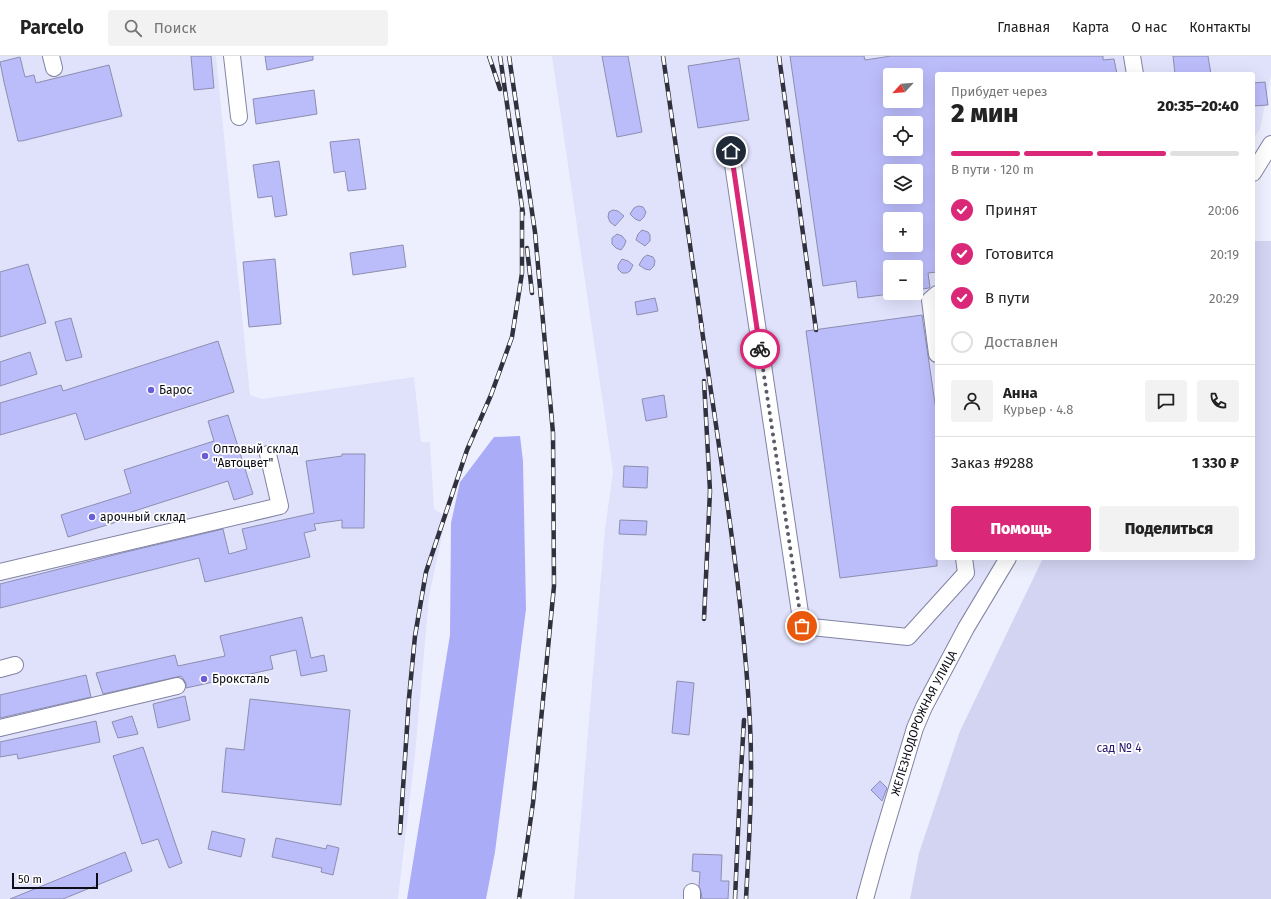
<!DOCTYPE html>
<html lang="ru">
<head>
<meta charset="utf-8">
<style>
	body { margin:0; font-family:"Fira Sans",sans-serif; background:#f2f2f2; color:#222; height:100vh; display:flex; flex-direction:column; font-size:15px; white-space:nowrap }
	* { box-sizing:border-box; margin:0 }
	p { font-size:13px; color:#767676 }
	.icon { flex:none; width:22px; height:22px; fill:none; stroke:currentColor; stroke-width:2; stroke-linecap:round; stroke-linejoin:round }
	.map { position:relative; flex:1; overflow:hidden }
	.panel { position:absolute; left:935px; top:16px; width:320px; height:488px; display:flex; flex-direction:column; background:#fff; border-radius:4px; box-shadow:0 4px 16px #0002 }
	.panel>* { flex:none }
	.needle { width:26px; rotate:244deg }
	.controls { position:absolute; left:883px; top:12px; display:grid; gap:8px }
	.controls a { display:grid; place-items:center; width:40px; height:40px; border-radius:4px; background:#fff; box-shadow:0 4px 16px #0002; font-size:20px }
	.scale { position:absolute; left:12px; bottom:10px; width:86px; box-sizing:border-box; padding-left:4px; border:2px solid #0d0d18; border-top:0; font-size:11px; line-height:14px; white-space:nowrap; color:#0d0d18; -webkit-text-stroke:3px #fff; paint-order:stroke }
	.pin { position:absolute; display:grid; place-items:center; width:34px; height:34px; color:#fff; margin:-17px; border:2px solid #fff; border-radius:50%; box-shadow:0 1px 4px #0007 }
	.courier { position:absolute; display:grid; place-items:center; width:40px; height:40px; margin:-20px; border:3px solid #db2777; border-radius:50%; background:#fff; color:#222; box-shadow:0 1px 5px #0007 }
	.head em { font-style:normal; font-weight:800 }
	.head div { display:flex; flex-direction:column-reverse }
	.head { display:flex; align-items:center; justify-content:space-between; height:68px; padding:0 16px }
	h1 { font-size:26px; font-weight:800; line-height:30px }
	.bar { display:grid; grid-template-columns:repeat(4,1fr); gap:6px 4px; align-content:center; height:48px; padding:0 16px }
	.bar i { height:5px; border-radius:3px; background:#e0e0e0 }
	.bar .selected { background:#db2777 }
	.bar p { grid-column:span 4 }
	.line { display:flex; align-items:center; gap:10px; padding:0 16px; border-top:1px solid #e0e0e0 }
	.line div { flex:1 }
	.round { display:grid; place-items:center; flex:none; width:42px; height:42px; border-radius:4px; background:#f2f2f2 }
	ol { padding:0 16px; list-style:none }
	li { display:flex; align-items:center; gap:12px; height:44px }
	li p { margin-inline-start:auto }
	li .icon { padding:4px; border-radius:50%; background:#db2777; color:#fff; stroke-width:4 }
	li:last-child { color:#767676 }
	li i { width:22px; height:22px; border:2px solid #e0e0e0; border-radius:50% }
	.cta { display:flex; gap:8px; margin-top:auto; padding:8px 16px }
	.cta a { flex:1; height:46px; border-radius:4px; background:#db2777; color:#fff; font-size:16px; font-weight:800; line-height:46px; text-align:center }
	.cta a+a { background:#f2f2f2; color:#222 }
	header { display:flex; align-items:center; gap:24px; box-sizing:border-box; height:56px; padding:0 20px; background:#fff; border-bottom:1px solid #e0e0e0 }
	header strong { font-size:19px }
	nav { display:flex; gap:22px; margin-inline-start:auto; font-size:14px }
	.search { width:280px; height:36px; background:#f2f2f2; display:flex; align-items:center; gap:10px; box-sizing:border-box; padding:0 14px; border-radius:4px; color:#767676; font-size:15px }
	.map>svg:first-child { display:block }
</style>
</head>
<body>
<header>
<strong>Parcelo</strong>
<div class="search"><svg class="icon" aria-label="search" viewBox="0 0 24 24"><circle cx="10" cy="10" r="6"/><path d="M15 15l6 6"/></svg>Поиск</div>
<nav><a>Главная</a><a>Карта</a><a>О нас</a><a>Контакты</a></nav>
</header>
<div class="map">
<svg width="1271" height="843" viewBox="0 0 1271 843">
	<rect width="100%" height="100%" fill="#eeeffe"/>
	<g fill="#e0e2fc" fill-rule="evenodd">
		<polygon points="0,0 216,0 250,339 262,343 414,321 421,386 430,386 434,453 446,461 429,541 415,699 398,843 0,843"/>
		<path d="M552,0h719v20l-11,53 -7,10v-65h-316v484h69l-98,192 -41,149h-293l31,-370 8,-57zM890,19h26v26h-26zM890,67h26v26h-26zM890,115h26v26h-26zM890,163h26v26h-26zM890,211h26v26h-26z"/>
	</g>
	<polygon fill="#d3d4f2" points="1253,185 1271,185 1271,843 910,843 919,797 960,675 1043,502 1253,502"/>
	<polygon fill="#abacf8" points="520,380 523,405 526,553 495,796 486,843 407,843 450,579 451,467 460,426 494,381"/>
	<g fill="#bbbcfa" stroke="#8d8eaf" fill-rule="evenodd">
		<polygon points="191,0 211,0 214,32 194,34"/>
		<polygon points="265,0 313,0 313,4 267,14"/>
		<polygon points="602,0 628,0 642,76 617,81"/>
		<path d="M790,0h74l1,4 26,-4h212v4l11,-1 3,15h-180v198l-9,1 2,14 -1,1 -13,2v-23h-26v27l-32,4 -2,-17 -33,5zM890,19h26v26h-26zM890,67h26v26h-26zM890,115h26v26h-26zM890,163h26v26h-26z"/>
		<polygon points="1173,0 1208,0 1211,18 1175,18"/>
		<polygon points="20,1 25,21 34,19 36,27 109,9 122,60 22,85 18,85 4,26 0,6"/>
		<polygon points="739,2 749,64 698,72 688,10"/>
		<polygon points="1265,26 1268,49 1253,50 1253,27"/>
		<polygon points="314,34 317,58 256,68 253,43"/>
		<polygon points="359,83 366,133 348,135 345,115 334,117 330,86"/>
		<polygon points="279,105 287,159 275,161 272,140 258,142 253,109"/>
		<polygon points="638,150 643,151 646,156 644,161 640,165 635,163 630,158 634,152"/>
		<polygon points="613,154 618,155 624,160 615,170 610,166 608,161 609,156"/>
		<polygon points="642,174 648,176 650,179 650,185 645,190 636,184 638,178"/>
		<polygon points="617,178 622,180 626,185 624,190 621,194 616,192 612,188 612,182"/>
		<polygon points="403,189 406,211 353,219 350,197"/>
		<polygon points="647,199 653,201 655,205 654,210 650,214 645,213 639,209 643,202"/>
		<polygon points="275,203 281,268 249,271 243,206"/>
		<polygon points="622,203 628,205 633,209 630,215 627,217 622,217 618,213 618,209"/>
		<polygon points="28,208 46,267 0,281 0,216"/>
		<polygon points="655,242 658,255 637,259 635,246"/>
		<polygon points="922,259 937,361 937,510 840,522 806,275"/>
		<polygon points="71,262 82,301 66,305 55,266"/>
		<polygon points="218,285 234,336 85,384 76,357 0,379 0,347 61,329 63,335"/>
		<polygon points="30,296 37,318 0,330 0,306"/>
		<polygon points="664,339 667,361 646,365 642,343"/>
		<polygon points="228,359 253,438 234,444 228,425 122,459 123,464 68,481 61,459 131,437 124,414 214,385 208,365"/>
		<polygon points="342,398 365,398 364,472 342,472 342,464 314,468 316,474 304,477 310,501 205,526 199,502 0,552 0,528 126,496 223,473 229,498 247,493 242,473 314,457 306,405 342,400"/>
		<polygon points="624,410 648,411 647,432 623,431"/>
		<polygon points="620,464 647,465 646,479 619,478"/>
		<polygon points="302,561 311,602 324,599 327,615 301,620 296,594 270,600 273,613 186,632 186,627 181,620 103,638 96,617 175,599 178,610 225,600 220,580"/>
		<polygon points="86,619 91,641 0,662 0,639"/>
		<polygon points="677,625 694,627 689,679 672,677"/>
		<polygon points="185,640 190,664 158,672 153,648"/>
		<polygon points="250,643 350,654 341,749 222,736 226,692 244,694"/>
		<polygon points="132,660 138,678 118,682 112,666"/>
		<polygon points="96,665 100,686 18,703 17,698 0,701 0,686"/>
		<polygon points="143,691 172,778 182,807 169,812 158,783 142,788 113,700"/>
		<polygon points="880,725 887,732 882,745 871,734"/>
		<polygon points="212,775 245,783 241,801 208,793"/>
		<polygon points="276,782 326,793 327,789 339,792 333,819 321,816 322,812 272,801"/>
		<polygon points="125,796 132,815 63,843 10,843"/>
		<polygon points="693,798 722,799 721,825 729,825 728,843 702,843 701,836 699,830 700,816 692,815"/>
	</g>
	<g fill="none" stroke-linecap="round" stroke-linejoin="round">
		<defs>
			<g id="minor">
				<polyline points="51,0 54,12"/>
				<polyline points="232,0 239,61"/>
				<polyline points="1132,0 1135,18"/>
				<polyline points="731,95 802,570 908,581 966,517 964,502"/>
				<polyline points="1253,117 1271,88"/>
				<polyline points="937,238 930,244 937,298"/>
				<polyline points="0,516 280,450 268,398"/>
				<polyline points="0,613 15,609"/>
				<polyline points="0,672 177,630"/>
				<polyline points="692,843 692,836"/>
				<path id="s1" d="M865,843l13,-47 37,-124 9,-21 42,-79 42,-70"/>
			</g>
		</defs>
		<use href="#minor" stroke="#8183a3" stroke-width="18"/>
		<use href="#minor" stroke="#fff" stroke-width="16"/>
		<defs>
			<g id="rail">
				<polyline points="489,0 500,33"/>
				<polyline points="500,0 523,158"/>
				<polyline points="509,0 535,176 553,377 554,530 533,747 519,843"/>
				<polyline points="663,0 702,273"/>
				<polyline points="779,0 816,274"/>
				<polyline points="527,192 532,237"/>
				<path d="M701,267c19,133 42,267 49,401 3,58 -1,117 -4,175"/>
				<polyline points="704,325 710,435 704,563"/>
				<polyline points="400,777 409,642 415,580 426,516 467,394 491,339 512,281 522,217 522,153"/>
				<polyline points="735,843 740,732 744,664"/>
			</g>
		</defs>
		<use href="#rail" stroke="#31313d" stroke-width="4.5"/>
		<use href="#rail" stroke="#fff" stroke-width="3" stroke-dasharray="9" stroke-linecap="butt"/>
	</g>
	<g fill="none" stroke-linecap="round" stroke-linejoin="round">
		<polyline stroke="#5c5c68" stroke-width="4" stroke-dasharray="0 7.2" points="760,293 802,570"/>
		<polyline stroke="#db2777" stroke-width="5" points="731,95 760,293"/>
	</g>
	<g fill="#6a5ed8" stroke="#fff" stroke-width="1.5">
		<circle cx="151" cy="334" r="4"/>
		<circle cx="205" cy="400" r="4"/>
		<circle cx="92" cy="461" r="4"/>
		<circle cx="204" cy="623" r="4"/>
	</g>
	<g text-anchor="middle" stroke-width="3.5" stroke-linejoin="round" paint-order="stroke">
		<g font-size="12" fill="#0d0d18" stroke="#fff" text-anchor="start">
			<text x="159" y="338">Барос</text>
			<text x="213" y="397">Оптовый склад<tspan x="213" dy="14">"Автоцвет"</tspan></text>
			<text x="100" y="465">арочный склад</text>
			<text x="212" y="627">Броксталь</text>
		</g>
		<g font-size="12" fill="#0d0d18" stroke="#fff">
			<text dy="4" stroke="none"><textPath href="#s1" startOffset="186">ЖЕЛЕЗНОДОРОЖНАЯ УЛИЦА</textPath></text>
		</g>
		<g font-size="12" fill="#29186e" stroke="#fff">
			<text x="1119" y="696">сад № 4</text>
		</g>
	</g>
</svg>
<div class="controls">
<a><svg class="needle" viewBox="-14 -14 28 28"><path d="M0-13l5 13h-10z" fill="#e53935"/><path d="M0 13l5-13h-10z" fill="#767676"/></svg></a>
<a><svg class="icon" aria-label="locate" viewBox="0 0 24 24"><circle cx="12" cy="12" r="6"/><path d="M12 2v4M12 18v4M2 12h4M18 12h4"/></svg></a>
<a><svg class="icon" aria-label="layers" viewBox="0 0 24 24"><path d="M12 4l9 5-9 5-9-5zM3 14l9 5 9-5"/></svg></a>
<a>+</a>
<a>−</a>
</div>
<div class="scale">50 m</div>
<div class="pin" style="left:802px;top:570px;background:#ea580c"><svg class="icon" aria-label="bag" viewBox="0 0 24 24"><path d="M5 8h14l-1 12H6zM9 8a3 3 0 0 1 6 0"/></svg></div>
<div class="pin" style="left:731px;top:95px;background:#1f2937"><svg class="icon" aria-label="home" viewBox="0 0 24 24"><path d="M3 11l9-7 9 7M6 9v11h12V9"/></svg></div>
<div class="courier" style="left:760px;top:293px"><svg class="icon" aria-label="bike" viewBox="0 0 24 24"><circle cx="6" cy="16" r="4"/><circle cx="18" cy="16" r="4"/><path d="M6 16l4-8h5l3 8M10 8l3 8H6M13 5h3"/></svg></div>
<section class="panel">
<div class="head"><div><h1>2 мин</h1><p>Прибудет через</p></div><em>20:35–20:40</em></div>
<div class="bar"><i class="selected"></i><i class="selected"></i><i class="selected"></i><i></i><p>В пути · 120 m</p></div>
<ol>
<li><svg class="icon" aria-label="check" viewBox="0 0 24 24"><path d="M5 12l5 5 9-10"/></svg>Принят<p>20:06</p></li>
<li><svg class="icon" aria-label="check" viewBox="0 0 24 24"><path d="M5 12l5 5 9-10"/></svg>Готовится<p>20:19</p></li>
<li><svg class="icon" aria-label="check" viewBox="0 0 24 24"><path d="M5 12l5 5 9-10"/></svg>В пути<p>20:29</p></li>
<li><i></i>Доставлен</li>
</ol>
<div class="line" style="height:72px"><a class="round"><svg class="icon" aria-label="person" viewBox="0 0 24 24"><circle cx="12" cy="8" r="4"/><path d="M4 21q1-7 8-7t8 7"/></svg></a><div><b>Анна</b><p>Курьер · 4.8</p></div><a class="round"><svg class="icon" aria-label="chat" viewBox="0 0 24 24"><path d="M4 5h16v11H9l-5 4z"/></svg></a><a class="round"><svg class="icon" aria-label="phone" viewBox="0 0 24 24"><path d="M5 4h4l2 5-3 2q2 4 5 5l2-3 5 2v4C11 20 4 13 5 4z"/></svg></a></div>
<div class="line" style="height:52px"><div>Заказ #9288</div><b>1 330 ₽</b></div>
<div class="cta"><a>Помощь</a><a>Поделиться</a></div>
</section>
</div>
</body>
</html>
